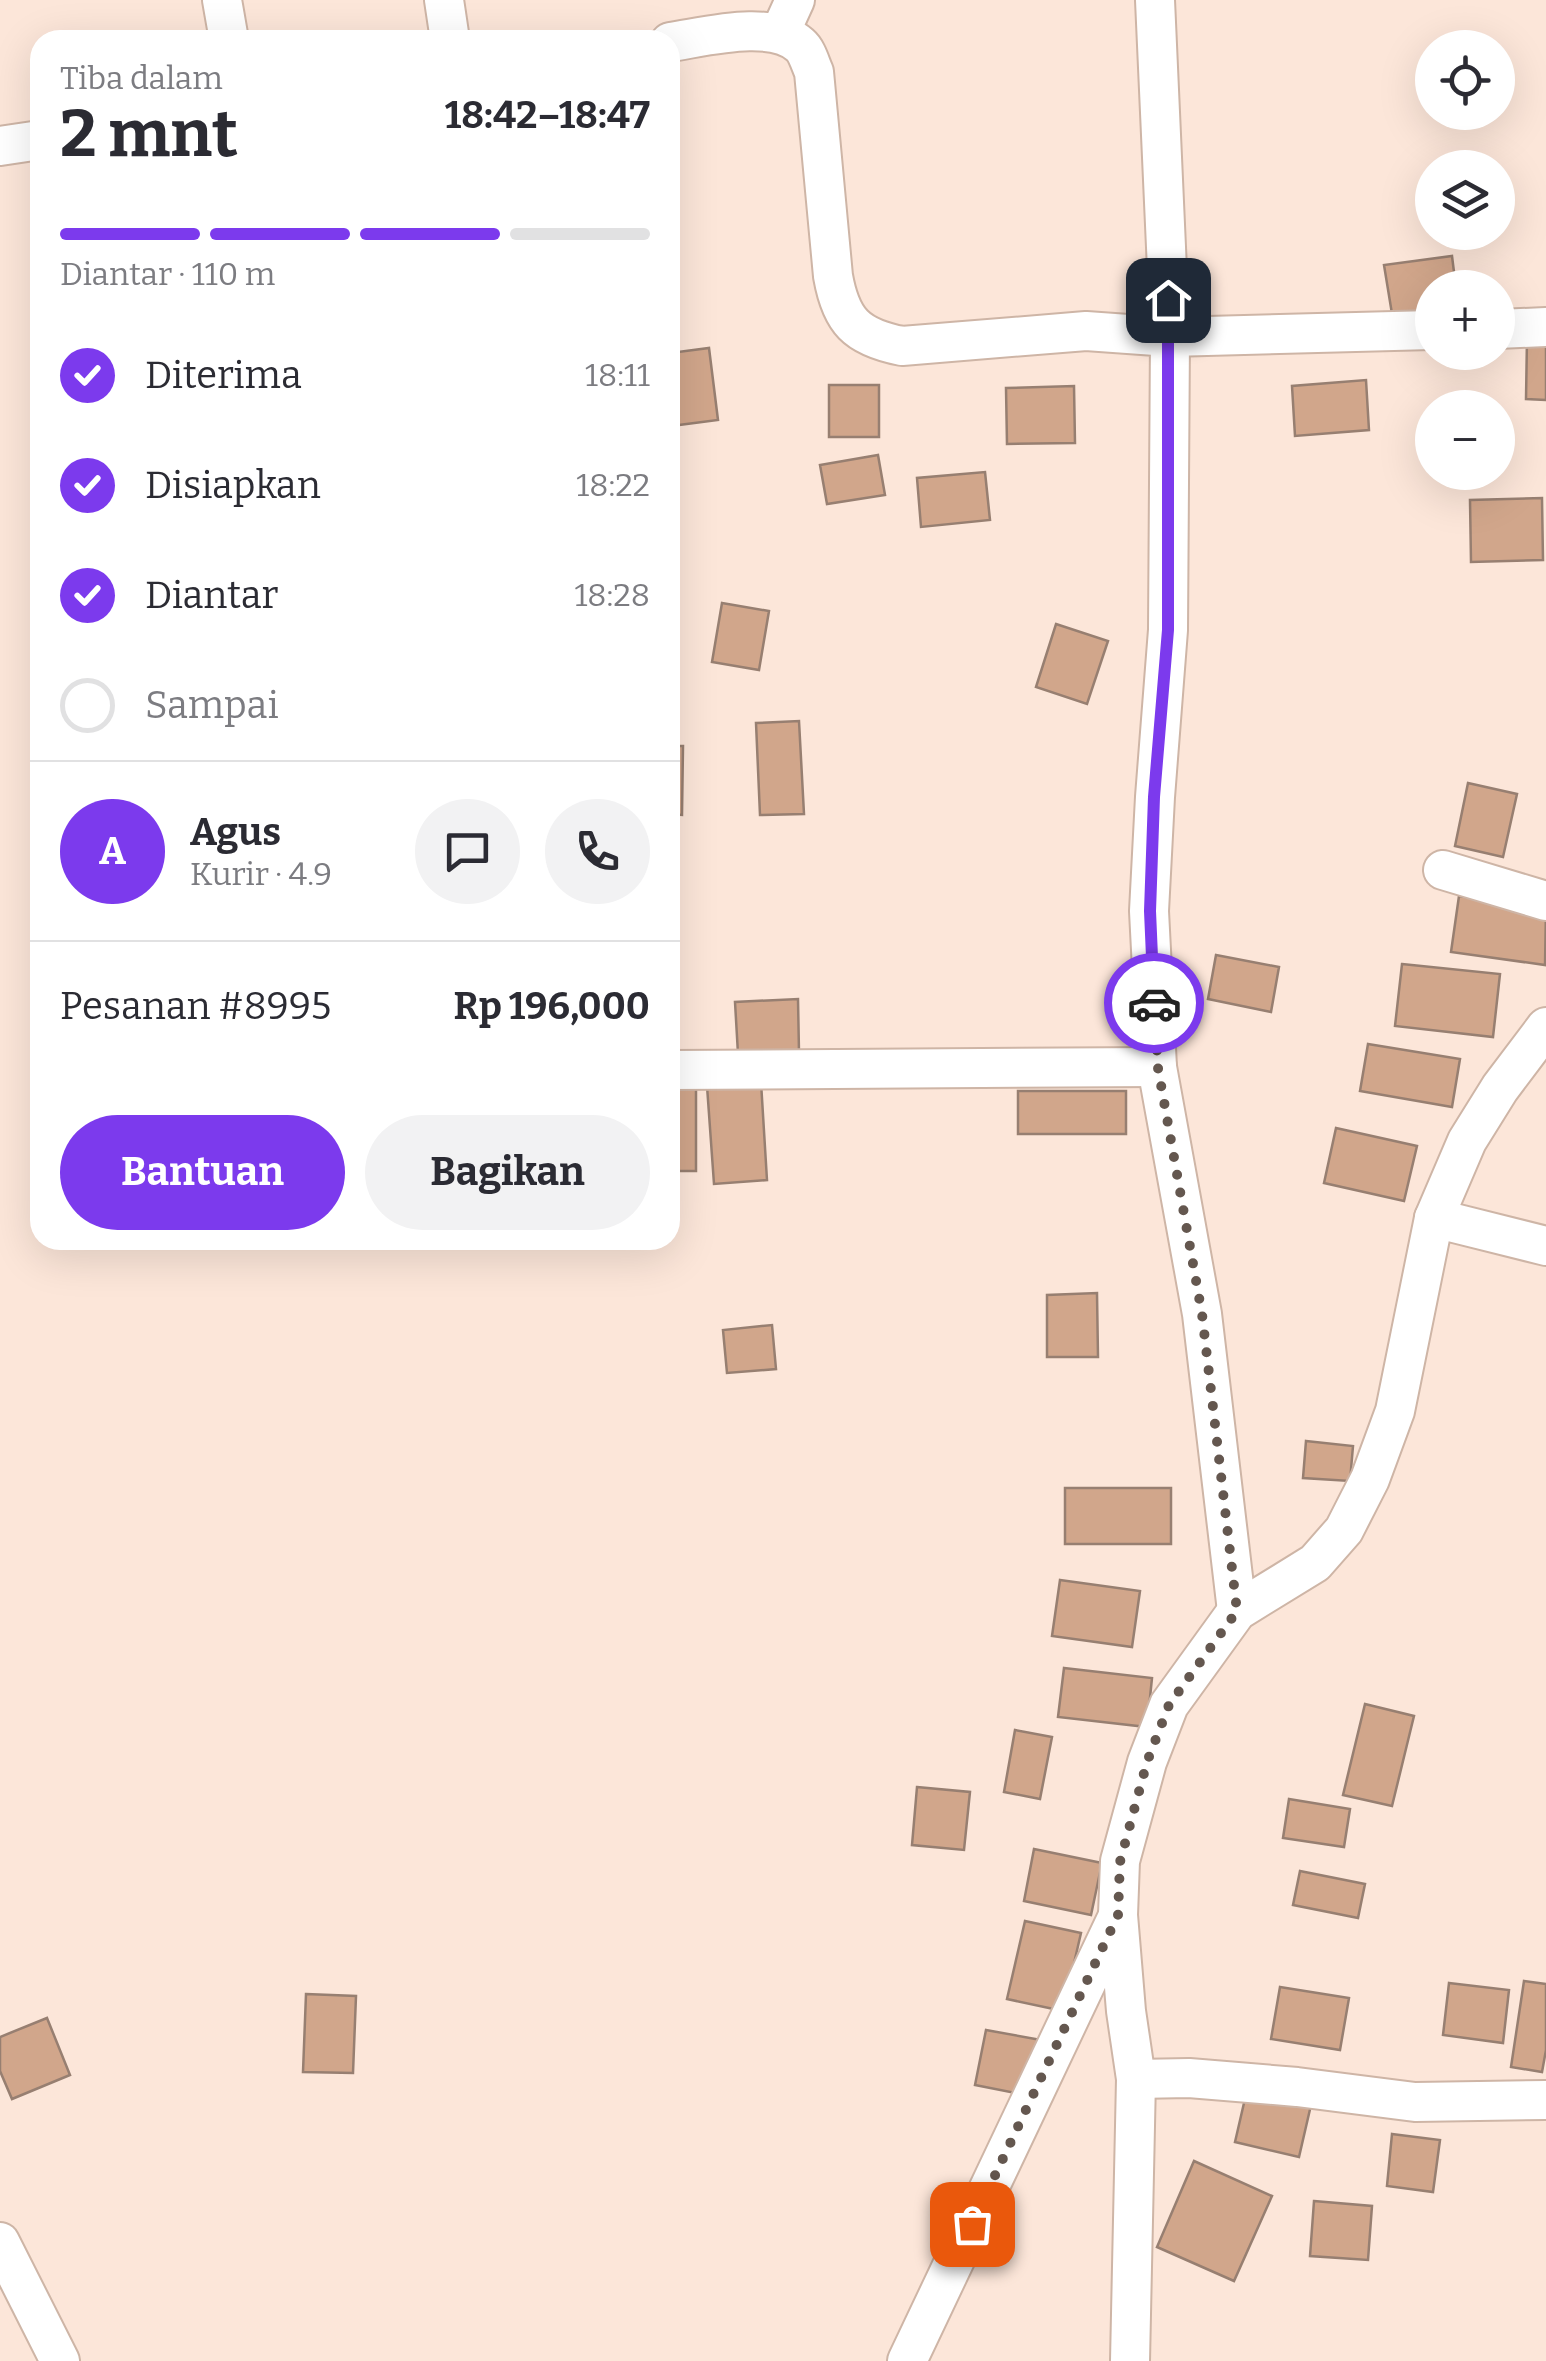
<!DOCTYPE html>
<html lang="id">
<head>
<meta charset="utf-8">
<style>
	body { margin:0; font-family:Bitter,serif; background:#f2f2f3; color:#2b2b33; height:100vh; display:flex; flex-direction:column; font-size:38px; white-space:nowrap }
	* { box-sizing:border-box; margin:0 }
	p { font-size:32px; color:#7c7c81 }
	.icon { flex:none; width:55px; height:55px; fill:none; stroke:currentColor; stroke-width:2; stroke-linecap:round; stroke-linejoin:round }
	.map { position:relative; flex:1; overflow:hidden }
	.details { position:absolute; left:30px; top:30px; width:650px; height:1220px; display:flex; flex-direction:column; background:#fff; border-radius:30px; box-shadow:0 10px 40px #0002 }
	.details>* { flex:none }
	.controls { position:absolute; left:1415px; top:30px; display:grid; gap:20px }
	.controls a { display:grid; place-items:center; width:100px; height:100px; border-radius:50%; background:#fff; box-shadow:0 10px 40px #0002; font-size:50px }
	.pin { position:absolute; display:grid; place-items:center; width:85px; height:85px; color:#fff; margin:-42px; border-radius:20px; box-shadow:0 5px 15px #0006 }
	.courier { position:absolute; display:grid; place-items:center; width:100px; height:100px; margin:-50px; border:8px solid #7c3aed; border-radius:50%; background:#fff; color:#222; box-shadow:0 2px 12px #0007 }
	.summary em { font-style:normal; font-weight:700 }
	.summary div { display:flex; flex-direction:column-reverse }
	.summary { display:flex; align-items:center; justify-content:space-between; height:170px; padding:0 30px }
	h1 { font-size:65px; font-weight:700; line-height:75px }
	.bar { display:grid; grid-template-columns:repeat(4,1fr); gap:15px 10px; align-content:center; height:120px; padding:0 30px }
	.bar i { height:12px; border-radius:8px; background:#e1e1e2 }
	.bar .current { background:#7c3aed }
	.bar p { grid-column:span 4 }
	.line { display:flex; align-items:center; gap:25px; padding:0 30px; border-top:2px solid #e1e1e2 }
	.line div { flex:1 }
	.round { display:grid; place-items:center; flex:none; width:105px; height:105px; border-radius:52px; background:#f2f2f3 }
	ol { padding:0 30px; list-style:none }
	li { display:flex; align-items:center; gap:30px; height:110px }
	li p { margin-inline-start:auto }
	li .icon { padding:10px; border-radius:50%; background:#7c3aed; color:#fff; stroke-width:4 }
	li:last-child { color:#7c7c81 }
	li i { width:55px; height:55px; border:5px solid #e1e1e2; border-radius:50% }
	.action { display:flex; gap:20px; margin-top:auto; padding:20px 30px }
	.action a { flex:1; height:115px; border-radius:60px; background:#7c3aed; color:#fff; font-size:40px; font-weight:700; line-height:115px; text-align:center }
	.action a+a { background:#f2f2f3; color:#2b2b33 }
	.map>svg:first-child { display:block }
</style>
</head>
<body>
<div class="map">
<svg width="1546" height="2361" viewBox="0 0 1546 2361">
	<rect width="100%" height="100%" fill="#fce6d9"/>
	<g fill="#d1a68b" stroke="#977f71" stroke-width="2.5">
		<polygon points="1452,256 1456,288 1432,288 1432,321 1394,326 1384,265"/>
		<polygon points="1527,338 1546,338 1546,400 1526,399"/>
		<polygon points="709,348 718,420 671,426 670,353"/>
		<polygon points="1366,380 1369,430 1295,436 1292,386"/>
		<rect x="829" y="385" width="50" height="52"/>
		<polygon points="1074,386 1075,443 1007,444 1006,388"/>
		<polygon points="878,455 885,495 827,504 820,465"/>
		<polygon points="985,472 990,520 921,527 917,478"/>
		<polygon points="1542,498 1543,560 1471,562 1470,500"/>
		<polygon points="722,603 769,611 759,670 712,662"/>
		<polygon points="1056,624 1108,641 1087,704 1036,687"/>
		<polygon points="799,721 804,814 760,815 756,723"/>
		<polygon points="670,746 683,746 682,815 670,814"/>
		<polygon points="1468,783 1517,794 1503,857 1455,846"/>
		<polygon points="1459,896 1546,909 1545,965 1451,952"/>
		<polygon points="1216,955 1279,967 1271,1012 1208,999"/>
		<polygon points="1402,964 1500,974 1493,1037 1395,1026"/>
		<polygon points="798,999 799,1052 738,1054 735,1002"/>
		<polygon points="1368,1044 1460,1059 1452,1107 1360,1091"/>
		<rect x="670" y="1078" width="26" height="93"/>
		<polygon points="761,1082 767,1180 714,1184 707,1086"/>
		<rect x="1018" y="1091" width="108" height="43"/>
		<polygon points="1336,1128 1417,1146 1404,1201 1324,1183"/>
		<polygon points="1097,1293 1098,1357 1047,1357 1047,1295"/>
		<polygon points="772,1325 776,1369 727,1373 723,1330"/>
		<polygon points="1306,1441 1353,1446 1350,1481 1303,1478"/>
		<rect x="1065" y="1488" width="106" height="56"/>
		<polygon points="1060,1580 1140,1591 1132,1647 1052,1636"/>
		<polygon points="1064,1668 1152,1678 1147,1727 1058,1717"/>
		<polygon points="1365,1704 1414,1716 1392,1806 1343,1795"/>
		<polygon points="1015,1730 1052,1737 1040,1799 1004,1792"/>
		<polygon points="917,1787 970,1792 964,1850 912,1845"/>
		<polygon points="1289,1799 1350,1809 1344,1847 1283,1838"/>
		<polygon points="1034,1849 1102,1863 1091,1915 1024,1901"/>
		<polygon points="1300,1871 1365,1884 1358,1918 1293,1905"/>
		<polygon points="1025,1921 1081,1933 1063,2011 1007,1999"/>
		<polygon points="1524,1981 1546,1984 1546,2050 1542,2072 1511,2067"/>
		<polygon points="1449,1983 1509,1990 1503,2043 1443,2035"/>
		<polygon points="1280,1987 1349,1998 1340,2050 1271,2039"/>
		<polygon points="306,1994 356,1996 353,2073 303,2072"/>
		<polygon points="47,2018 70,2075 12,2099 0,2071 0,2037"/>
		<polygon points="986,2030 1041,2040 1030,2096 975,2085"/>
		<polygon points="1247,2090 1311,2105 1299,2157 1235,2142"/>
		<polygon points="1392,2134 1440,2140 1433,2192 1387,2186"/>
		<polygon points="1194,2161 1272,2196 1234,2281 1157,2247"/>
		<polygon points="1314,2201 1372,2206 1368,2260 1310,2256"/>
	</g>
	<g fill="none" stroke-linecap="round" stroke-linejoin="round">
		<defs>
			<g id="street">
				<polyline points="222,0 229,40"/>
				<polyline points="444,0 450,40"/>
				<polyline points="1155,0 1170,337 1432,330"/>
				<polyline points="780,33 795,0"/>
				<path d="M670,42c35,-5 101,-23 130,3 7,6 10,18 14,27l19,204c8,45 23,61 69,70l184,-15 84,6 -2,293 -13,167 -6,114 8,156 45,247 35,297"/>
				<polyline points="0,146 40,140"/>
				<polyline points="1498,329 1546,327"/>
				<polyline points="1443,870 1546,901"/>
				<polyline points="670,1070 1157,1067"/>
				<polyline points="1434,1218 1546,1246"/>
				<polyline points="1136,2079 1189,2078 1297,2087 1415,2102 1546,2100"/>
				<polyline points="0,2242 60,2361"/>
				<polyline points="907,2361 1118,1916"/>
				<polyline points="1130,2361 1136,2079 1126,2011 1118,1915 1120,1861 1147,1762 1169,1705 1237,1611 1315,1563 1344,1530 1370,1479 1395,1411 1434,1218 1467,1141 1500,1088 1546,1027"/>
			</g>
		</defs>
		<use href="#street" stroke="#ceb5a6" stroke-width="42"/>
		<use href="#street" stroke="#fff" stroke-width="38"/>
	</g>
	<g fill="none" stroke-linecap="round" stroke-linejoin="round">
		<polyline stroke="#64574f" stroke-width="10" stroke-dasharray="0 18" points="972,2224 1118,1915 1120,1862 1147,1762 1169,1705 1237,1611 1202,1314 1158,1068 1154,1003"/>
		<polyline stroke="#7c3aed" stroke-width="12" points="1154,1003 1150,911 1154,797 1168,630 1168,300"/>
	</g>
</svg>
<div class="controls">
<a><svg class="icon" aria-label="locate" viewBox="0 0 24 24"><circle cx="12" cy="12" r="6"/><path d="M12 2v4M12 18v4M2 12h4M18 12h4"/></svg></a>
<a><svg class="icon" aria-label="layers" viewBox="0 0 24 24"><path d="M12 4l9 5-9 5-9-5zM3 14l9 5 9-5"/></svg></a>
<a>+</a>
<a>−</a>
</div>
<div class="pin" style="left:972px;top:2224px;background:#ea580c"><svg class="icon" aria-label="bag" viewBox="0 0 24 24"><path d="M5 8h14l-1 12H6zM9 8a3 3 0 0 1 6 0"/></svg></div>
<div class="pin" style="left:1168px;top:300px;background:#1f2937"><svg class="icon" aria-label="home" viewBox="0 0 24 24"><path d="M3 11l9-7 9 7M6 9v11h12V9"/></svg></div>
<div class="courier" style="left:1154px;top:1003px"><svg class="icon" aria-label="car" viewBox="0 0 24 24"><path d="M5 17H2v-5l4-1 3-4h7l3 4 3 1v5h-3M9 17h6M6 11h13"/><circle cx="7" cy="17" r="2"/><circle cx="17" cy="17" r="2"/></svg></div>
<section class="details">
<div class="summary"><div><h1>2 mnt</h1><p>Tiba dalam</p></div><em>18:42–18:47</em></div>
<div class="bar"><i class="current"></i><i class="current"></i><i class="current"></i><i></i><p>Diantar · 110 m</p></div>
<ol>
<li><svg class="icon" aria-label="check" viewBox="0 0 24 24"><path d="M5 12l5 5 9-10"/></svg>Diterima<p>18:11</p></li>
<li><svg class="icon" aria-label="check" viewBox="0 0 24 24"><path d="M5 12l5 5 9-10"/></svg>Disiapkan<p>18:22</p></li>
<li><svg class="icon" aria-label="check" viewBox="0 0 24 24"><path d="M5 12l5 5 9-10"/></svg>Diantar<p>18:28</p></li>
<li><i></i>Sampai</li>
</ol>
<div class="line" style="height:180px"><b class="round" style="background:#7c3aed;color:#fff">A</b><div><b>Agus</b><p>Kurir · 4.9</p></div><a class="round"><svg class="icon" aria-label="chat" viewBox="0 0 24 24"><path d="M4 5h16v11H9l-5 4z"/></svg></a><a class="round"><svg class="icon" aria-label="phone" viewBox="0 0 24 24"><path d="M5 4h4l2 5-3 2q2 4 5 5l2-3 5 2v4C11 20 4 13 5 4z"/></svg></a></div>
<div class="line" style="height:130px"><div>Pesanan #8995</div><b>Rp 196,000</b></div>
<div class="action"><a>Bantuan</a><a>Bagikan</a></div>
</section>
</div>
</body>
</html>
